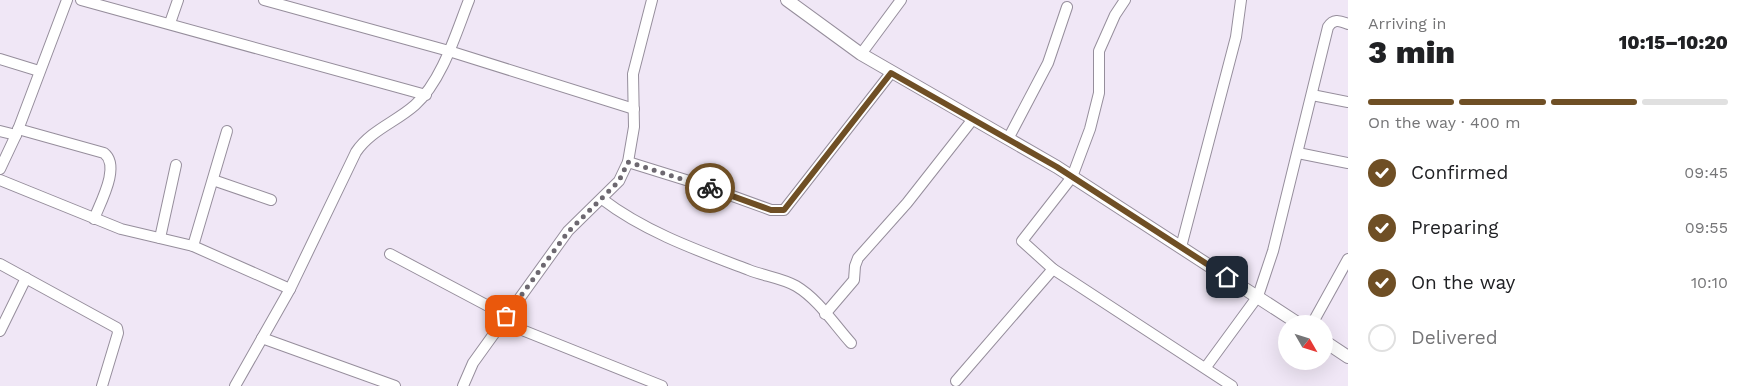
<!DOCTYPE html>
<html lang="en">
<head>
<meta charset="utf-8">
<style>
	body { margin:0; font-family:"Work Sans",sans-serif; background:#f6f6f6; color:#202124; height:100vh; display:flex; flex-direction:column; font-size:19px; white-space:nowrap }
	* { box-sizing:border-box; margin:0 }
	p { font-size:16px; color:#757577 }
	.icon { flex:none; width:28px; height:28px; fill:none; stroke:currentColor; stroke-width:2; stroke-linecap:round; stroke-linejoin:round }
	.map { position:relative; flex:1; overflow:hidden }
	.sheet { display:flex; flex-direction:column; background:#fff; width:400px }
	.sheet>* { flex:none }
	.needle { width:32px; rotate:129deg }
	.tools { position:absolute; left:1278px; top:315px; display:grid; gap:10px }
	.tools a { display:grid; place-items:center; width:55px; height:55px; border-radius:50%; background:#fff; box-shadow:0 5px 20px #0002; font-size:25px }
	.pin { position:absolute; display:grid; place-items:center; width:42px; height:42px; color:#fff; margin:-21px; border-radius:10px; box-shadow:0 2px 8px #0006 }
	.courier { position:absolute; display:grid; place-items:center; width:50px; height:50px; margin:-25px; border:4px solid #6f4f25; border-radius:50%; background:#fff; color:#222; box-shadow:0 1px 6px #0007 }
	.headline em { font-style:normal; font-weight:800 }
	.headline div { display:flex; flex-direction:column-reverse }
	.headline { display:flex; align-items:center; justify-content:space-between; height:85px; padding:0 20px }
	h1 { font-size:32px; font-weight:800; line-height:38px }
	.bar { display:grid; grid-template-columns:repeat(4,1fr); gap:8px 5px; align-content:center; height:60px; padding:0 20px }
	.bar i { height:6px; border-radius:4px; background:#e0e0e0 }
	.bar .on { background:#6f4f25 }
	.bar p { grid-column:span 4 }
	ol { padding:0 20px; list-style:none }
	li { display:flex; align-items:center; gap:15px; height:55px }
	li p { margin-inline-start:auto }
	li .icon { padding:5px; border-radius:50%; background:#6f4f25; color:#fff; stroke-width:4 }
	li:last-child { color:#757577 }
	li i { width:28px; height:28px; border:2px solid #e0e0e0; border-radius:50% }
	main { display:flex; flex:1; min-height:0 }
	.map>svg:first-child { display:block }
</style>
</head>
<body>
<main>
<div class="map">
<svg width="1348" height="386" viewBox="0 0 1348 386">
	<rect width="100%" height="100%" fill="#f0e7f6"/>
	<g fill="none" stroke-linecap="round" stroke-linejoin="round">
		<defs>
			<g id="minor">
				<polyline points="81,0 426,95"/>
				<polyline points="264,0 449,51 634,109"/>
				<polyline points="1125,0 1115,15 1099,51 1099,93 1090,129 1072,177 1022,241 1053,269 1232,386"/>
				<polyline points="170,23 178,0"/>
				<polyline points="861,54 901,0"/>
				<polyline points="0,59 39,71"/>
				<polyline points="1312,95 1348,102"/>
				<path d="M18,129l86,24c17,13 -4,50 -10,66"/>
				<polyline points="0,131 16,135"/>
				<polyline points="1008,139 1048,63 1067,7"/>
				<polyline points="1298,153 1348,163"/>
				<polyline points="628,162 702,185 771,210 784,210 891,73"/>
				<polyline points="0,169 16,135 67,0"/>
				<polyline points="0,180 121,229 193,246 290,289"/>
				<polyline points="213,180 271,200"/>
				<path d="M602,199c43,33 97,52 147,71 15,6 33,8 47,16 22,13 38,38 55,57"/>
				<polyline points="160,238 176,165"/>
				<polyline points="193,246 227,131"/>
				<polyline points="1181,247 1236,37 1241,0"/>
				<polyline points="390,254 507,316"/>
				<polyline points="0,264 117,328 118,333 102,386"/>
				<polyline points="825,314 854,280 855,266 858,258 907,203 973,119"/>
				<polyline points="502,322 662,386"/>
				<polyline points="1312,324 1348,259"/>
				<polyline points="0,331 26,278"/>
				<polyline points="262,338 395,386"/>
				<path d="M1206,367l52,-71 15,-45 55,-224c5,-8 11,-7 20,-3"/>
				<polyline points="956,381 1053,269"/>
				<path d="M235,386l55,-97 66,-137c15,-22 40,-30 59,-47 27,-24 41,-72 54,-105"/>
				<polyline points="463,386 473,363 568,231 619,181 628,162 634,127 633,74 652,0"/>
			</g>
			<g id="major">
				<polyline points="787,0 861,54 1057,167 1299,324"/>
				<polyline points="1324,341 1348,357"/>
			</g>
		</defs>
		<use href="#minor" stroke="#968e9c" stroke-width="12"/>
		<use href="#major" stroke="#968e9c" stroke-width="14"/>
		<use href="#minor" stroke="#fff" stroke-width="10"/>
		<use href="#major" stroke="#fff" stroke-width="12"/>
	</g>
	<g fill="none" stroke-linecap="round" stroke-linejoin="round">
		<polyline stroke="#6d6870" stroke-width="5" stroke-dasharray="0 9" points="506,316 568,232 619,181 628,162 710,188"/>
		<polyline stroke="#6f4f25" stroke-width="6" points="710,188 771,210 784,210 891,73 1057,167 1227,277"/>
	</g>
</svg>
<div class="tools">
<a><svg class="needle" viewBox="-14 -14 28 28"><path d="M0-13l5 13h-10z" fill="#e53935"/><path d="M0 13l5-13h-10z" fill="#757577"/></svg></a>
</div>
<div class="pin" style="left:506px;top:316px;background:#ea580c"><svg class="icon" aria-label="bag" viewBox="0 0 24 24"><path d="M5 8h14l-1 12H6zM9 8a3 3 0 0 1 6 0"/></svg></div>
<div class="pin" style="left:1227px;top:277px;background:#1f2937"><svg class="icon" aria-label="home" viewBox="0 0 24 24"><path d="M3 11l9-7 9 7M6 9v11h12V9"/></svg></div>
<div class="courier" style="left:710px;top:188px"><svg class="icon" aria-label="bike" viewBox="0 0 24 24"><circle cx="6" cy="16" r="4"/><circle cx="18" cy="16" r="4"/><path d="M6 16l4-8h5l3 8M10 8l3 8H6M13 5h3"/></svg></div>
</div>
<section class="sheet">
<div class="headline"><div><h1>3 min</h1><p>Arriving in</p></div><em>10:15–10:20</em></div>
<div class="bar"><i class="on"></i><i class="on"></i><i class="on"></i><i></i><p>On the way · 400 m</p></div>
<ol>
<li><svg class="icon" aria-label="check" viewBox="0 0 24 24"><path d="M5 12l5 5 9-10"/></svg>Confirmed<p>09:45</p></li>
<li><svg class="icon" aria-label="check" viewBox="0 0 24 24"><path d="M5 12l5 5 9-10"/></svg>Preparing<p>09:55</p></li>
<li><svg class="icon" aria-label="check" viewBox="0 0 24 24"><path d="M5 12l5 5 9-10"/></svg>On the way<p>10:10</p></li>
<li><i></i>Delivered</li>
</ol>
</section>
</main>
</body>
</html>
